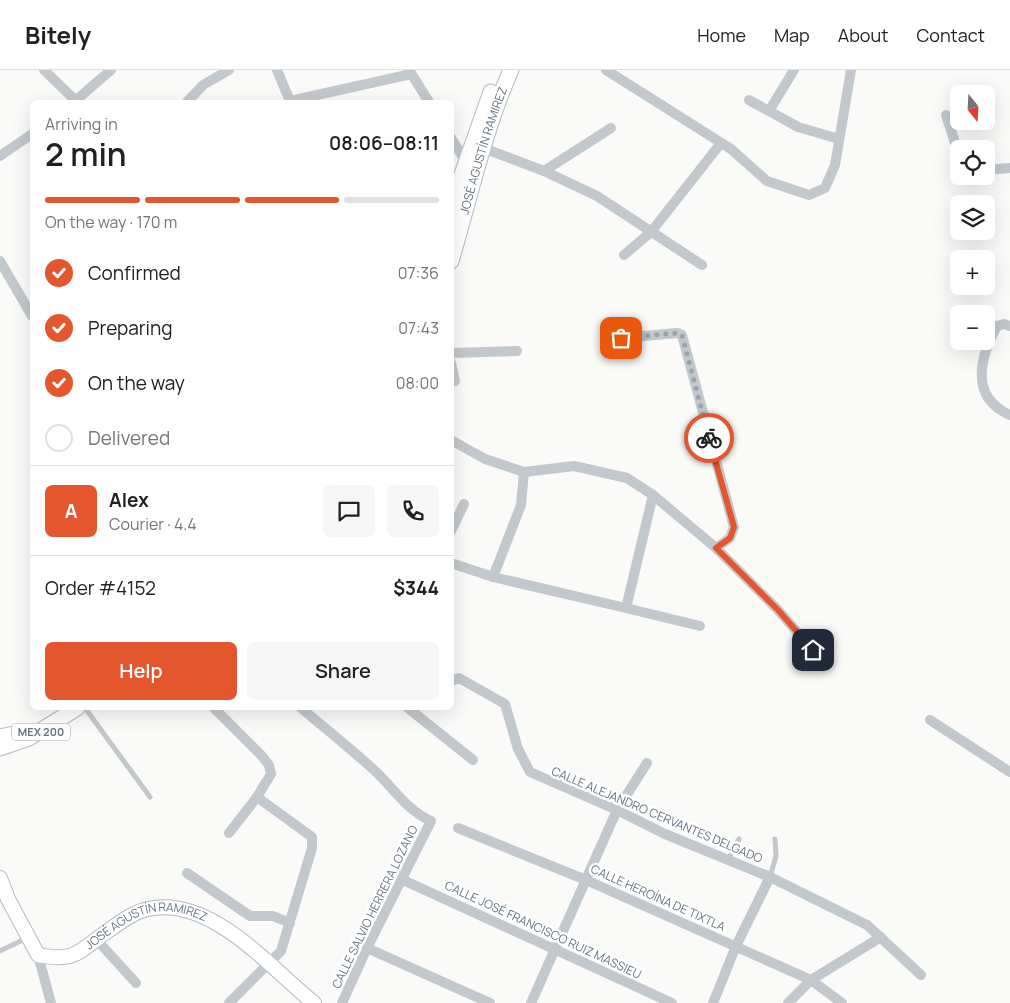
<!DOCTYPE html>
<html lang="en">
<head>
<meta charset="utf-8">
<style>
	body { margin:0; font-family:Manrope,sans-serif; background:#f6f6f6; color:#202124; height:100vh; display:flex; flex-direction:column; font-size:19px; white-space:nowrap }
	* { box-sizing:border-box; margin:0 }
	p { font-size:16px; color:#757577 }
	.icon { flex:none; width:28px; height:28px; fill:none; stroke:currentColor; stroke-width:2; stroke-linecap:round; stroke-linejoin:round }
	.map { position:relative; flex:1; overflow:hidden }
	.panel { position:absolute; left:30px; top:30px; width:424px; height:610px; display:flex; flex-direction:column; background:#fff; border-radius:8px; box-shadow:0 5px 20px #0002 }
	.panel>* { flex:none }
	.needle { width:32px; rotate:162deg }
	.tools { position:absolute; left:950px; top:15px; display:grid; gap:10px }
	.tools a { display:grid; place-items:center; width:45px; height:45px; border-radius:8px; background:#fff; box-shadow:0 5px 20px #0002; font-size:25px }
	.pin { position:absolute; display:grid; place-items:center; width:42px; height:42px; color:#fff; margin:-21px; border-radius:10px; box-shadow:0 2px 8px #0006 }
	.courier { position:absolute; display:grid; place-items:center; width:50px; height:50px; margin:-25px; border:4px solid #e4572e; border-radius:50%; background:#fff; color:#222; box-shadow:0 1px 6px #0007 }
	.overview em { font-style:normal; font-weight:600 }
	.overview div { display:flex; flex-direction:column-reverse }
	.overview { display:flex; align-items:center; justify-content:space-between; height:85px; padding:0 15px }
	h1 { font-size:32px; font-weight:600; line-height:38px }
	.bar { display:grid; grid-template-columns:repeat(4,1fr); gap:8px 5px; align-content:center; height:60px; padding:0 15px }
	.bar i { height:6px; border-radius:4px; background:#e0e0e0 }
	.bar .on { background:#e4572e }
	.bar p { grid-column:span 4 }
	.line { display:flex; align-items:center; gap:12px; padding:0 15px; border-top:1px solid #e0e0e0 }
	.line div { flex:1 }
	.round { display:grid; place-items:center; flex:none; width:52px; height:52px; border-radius:8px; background:#f6f6f6 }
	ol { padding:0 15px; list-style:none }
	li { display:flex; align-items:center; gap:15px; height:55px }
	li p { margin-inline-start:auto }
	li .icon { padding:5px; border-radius:50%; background:#e4572e; color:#fff; stroke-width:4 }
	li:last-child { color:#757577 }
	li i { width:28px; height:28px; border:2px solid #e0e0e0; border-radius:50% }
	.button { display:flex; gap:10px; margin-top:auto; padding:10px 15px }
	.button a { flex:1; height:58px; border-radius:8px; background:#e4572e; color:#fff; font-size:20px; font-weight:600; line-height:58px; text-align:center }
	.button a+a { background:#f6f6f6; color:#202124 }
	header { display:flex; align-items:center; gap:30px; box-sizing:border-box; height:70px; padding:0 25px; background:#fff; border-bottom:1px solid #e0e0e0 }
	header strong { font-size:24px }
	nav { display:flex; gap:28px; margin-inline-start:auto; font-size:18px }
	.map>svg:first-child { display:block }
</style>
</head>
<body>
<header>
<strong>Bitely</strong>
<nav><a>Home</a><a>Map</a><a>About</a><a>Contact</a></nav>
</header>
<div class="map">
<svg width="1010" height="933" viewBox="0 0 1010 933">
	<rect width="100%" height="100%" fill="#fafaf8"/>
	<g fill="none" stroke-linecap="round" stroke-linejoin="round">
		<defs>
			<g id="secondary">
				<path id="s1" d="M0,808l8,21 30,56c37,7 39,-2 67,-22 13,-9 28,-21 43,-24 63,-14 122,59 166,94"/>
			</g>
			<g id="primary">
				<polyline points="451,147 461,107 491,22"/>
				<path id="s2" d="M451,191c19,-64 33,-130 60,-191"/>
				<polyline points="0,667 23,662"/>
				<polyline points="0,678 29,668 77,638"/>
			</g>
		</defs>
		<use href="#secondary" stroke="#b3babf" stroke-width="16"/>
		<use href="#primary" stroke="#b5babe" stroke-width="17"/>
		<g stroke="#c3c8cc" stroke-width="5">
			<polyline points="85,638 150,727"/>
			<polyline points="728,790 739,769"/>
			<polyline points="770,807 776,786 775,769"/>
			<polyline points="0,881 27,868"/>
		</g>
		<g stroke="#c3c8cc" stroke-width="10">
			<polyline points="44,0 77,32"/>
			<polyline points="277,0 290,31 411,4"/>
			<polyline points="409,0 429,32"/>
			<polyline points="606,0 731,79 767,111 809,125 825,118 835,95 851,0"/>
			<polyline points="749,30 798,57 839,69"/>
			<polyline points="74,32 111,0"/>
			<polyline points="187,32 203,15 229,0"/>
			<polyline points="769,41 794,0"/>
			<polyline points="946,45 959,85"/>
			<polyline points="451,68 468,95"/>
			<polyline points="483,78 544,101 597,126 702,195"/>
			<polyline points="0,86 32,64"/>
			<polyline points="986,100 1010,98"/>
			<polyline points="544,101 611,58"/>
			<polyline points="624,185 651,162 721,73"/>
			<polyline points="0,191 32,246"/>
			<path d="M1010,256l-6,-2 -7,2c-17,31 -28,71 13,89"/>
			<polyline points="621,268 678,263 682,265 734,457 730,468 716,478"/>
			<polyline points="451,283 517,281"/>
			<polyline points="451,293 455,311"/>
			<polyline points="451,370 485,389 524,402 574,396 627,408 653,425 716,478 778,540 813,580"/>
			<polyline points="451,461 464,434"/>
			<polyline points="451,493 493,507 626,538 653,425"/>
			<polyline points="493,507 521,435 524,402"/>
			<polyline points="626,538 700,556"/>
			<polyline points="451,611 459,608 505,634 518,679 530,702 617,740 665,764 770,807 867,855 921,905"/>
			<polyline points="214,638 262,686 269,695 271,704 257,727 229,763"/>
			<path d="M301,638c24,20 49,40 73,62 20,18 31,39 57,51l-64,127 -25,55"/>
			<polyline points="408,638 473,690"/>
			<polyline points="930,650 1010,702"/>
			<polyline points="458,758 586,810 811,910 842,933"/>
			<polyline points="187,803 250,846 273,846 290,853"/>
			<polyline points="403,810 672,933"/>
			<polyline points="96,869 136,913"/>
			<polyline points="367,878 490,933"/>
			<polyline points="38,885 51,933"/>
			<polyline points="229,933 281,881 312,778 312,767 257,727"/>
			<polyline points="531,933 617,740 647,693"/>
			<polyline points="713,933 736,876 770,807"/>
			<polyline points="788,933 811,910 881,867"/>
		</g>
		<use href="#secondary" stroke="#fff" stroke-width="14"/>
		<use href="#primary" stroke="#fff" stroke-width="15"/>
	</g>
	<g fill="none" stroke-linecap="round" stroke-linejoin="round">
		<polyline stroke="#99a4ac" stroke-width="5" stroke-dasharray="0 9" points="621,268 678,263 682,265 709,368"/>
		<polyline stroke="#e4572e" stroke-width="6" points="709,368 734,457 730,468 716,478 778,540 813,580"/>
	</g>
	<g text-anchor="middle" stroke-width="5" stroke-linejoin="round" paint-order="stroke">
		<rect fill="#fff" stroke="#939fa8" stroke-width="1" x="12" y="653.5" width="58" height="17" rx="4"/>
		<g font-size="11" font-weight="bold" fill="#657683">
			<text x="41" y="666">MEX 200</text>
		</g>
		<g font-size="12" fill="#657683" stroke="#fff">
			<text dy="4" stroke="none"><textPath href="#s2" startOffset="115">JOSÉ AGUSTÍN RAMIREZ</textPath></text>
			<text transform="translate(657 745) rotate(23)" y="4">CALLE ALEJANDRO CERVANTES DELGADO</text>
			<text transform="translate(658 828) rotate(24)" y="4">CALLE HEROÍNA DE TIXTLA</text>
			<text transform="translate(375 837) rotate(-64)" y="4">CALLE SALVIO HERRERA LOZANO</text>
			<text transform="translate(543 860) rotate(25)" y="4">CALLE JOSÉ FRANCISCO RUIZ MASSIEU</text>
			<text dy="4" stroke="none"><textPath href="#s1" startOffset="204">JOSÉ AGUSTÍN RAMIREZ</textPath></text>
		</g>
	</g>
</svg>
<div class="tools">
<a><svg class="needle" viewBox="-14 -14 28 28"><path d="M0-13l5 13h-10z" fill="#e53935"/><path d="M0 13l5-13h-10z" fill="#757577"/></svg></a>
<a><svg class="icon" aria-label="locate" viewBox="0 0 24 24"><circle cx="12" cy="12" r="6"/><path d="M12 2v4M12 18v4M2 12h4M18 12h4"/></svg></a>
<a><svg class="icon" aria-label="layers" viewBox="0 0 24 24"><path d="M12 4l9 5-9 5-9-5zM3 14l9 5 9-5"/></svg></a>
<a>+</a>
<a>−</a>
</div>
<div class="pin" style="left:621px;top:268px;background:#ea580c"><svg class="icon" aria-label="bag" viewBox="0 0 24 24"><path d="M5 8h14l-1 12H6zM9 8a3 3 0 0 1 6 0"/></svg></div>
<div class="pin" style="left:813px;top:580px;background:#1f2937"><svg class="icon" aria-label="home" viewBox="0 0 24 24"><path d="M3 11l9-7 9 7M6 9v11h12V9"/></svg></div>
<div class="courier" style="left:709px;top:368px"><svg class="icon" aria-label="bike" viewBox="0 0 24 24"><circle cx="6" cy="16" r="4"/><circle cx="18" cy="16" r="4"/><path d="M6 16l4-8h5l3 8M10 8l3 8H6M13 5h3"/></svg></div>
<section class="panel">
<div class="overview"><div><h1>2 min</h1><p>Arriving in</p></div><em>08:06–08:11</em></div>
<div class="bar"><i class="on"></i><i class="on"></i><i class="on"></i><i></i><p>On the way · 170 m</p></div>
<ol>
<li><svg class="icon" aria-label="check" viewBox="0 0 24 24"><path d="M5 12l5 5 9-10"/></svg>Confirmed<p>07:36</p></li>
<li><svg class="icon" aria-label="check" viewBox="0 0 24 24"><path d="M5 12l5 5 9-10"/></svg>Preparing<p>07:43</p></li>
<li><svg class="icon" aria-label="check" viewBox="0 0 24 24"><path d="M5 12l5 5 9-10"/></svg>On the way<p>08:00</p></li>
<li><i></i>Delivered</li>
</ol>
<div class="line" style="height:90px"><b class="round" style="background:#e4572e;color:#fff">A</b><div><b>Alex</b><p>Courier · 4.4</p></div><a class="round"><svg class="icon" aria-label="chat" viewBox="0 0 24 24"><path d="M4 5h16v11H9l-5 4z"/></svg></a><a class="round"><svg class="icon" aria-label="phone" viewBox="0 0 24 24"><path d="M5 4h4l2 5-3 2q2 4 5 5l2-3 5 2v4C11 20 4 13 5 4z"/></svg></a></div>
<div class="line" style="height:65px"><div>Order #4152</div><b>$344</b></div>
<div class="button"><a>Help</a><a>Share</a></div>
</section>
</div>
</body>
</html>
